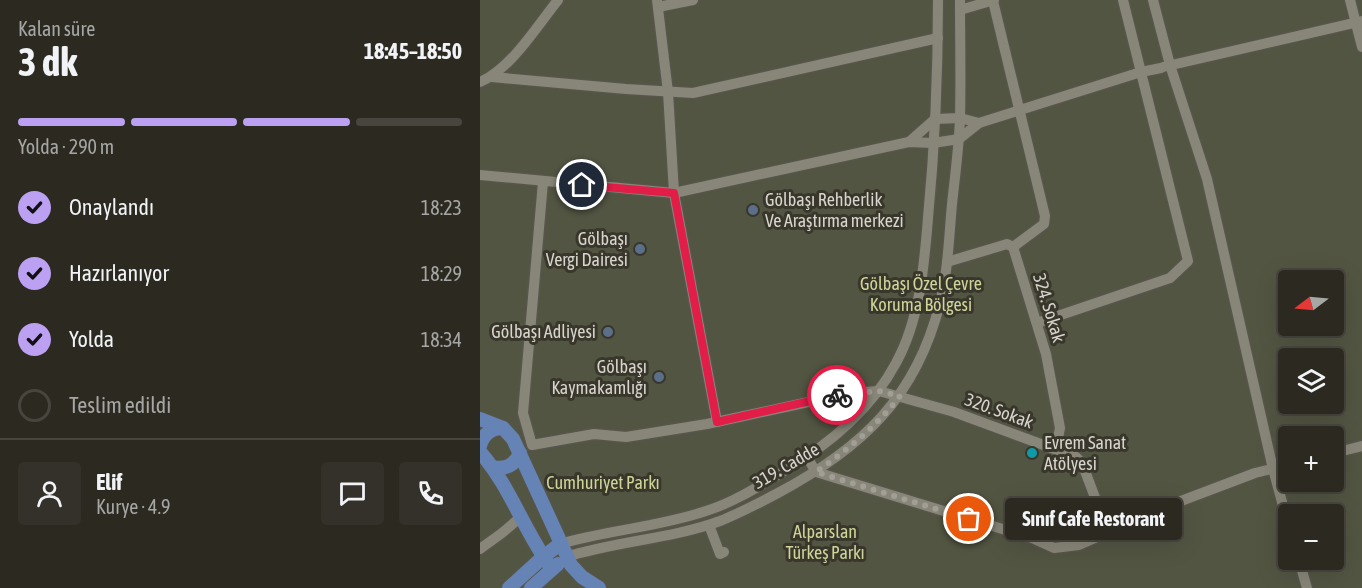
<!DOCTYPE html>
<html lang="tr">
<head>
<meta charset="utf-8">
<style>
	body { margin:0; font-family:"Asap Condensed",sans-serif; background:#333129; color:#f1f3f6; height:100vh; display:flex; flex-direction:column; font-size:22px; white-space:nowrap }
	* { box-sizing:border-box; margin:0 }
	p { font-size:20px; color:#a6a6a5 }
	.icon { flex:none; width:33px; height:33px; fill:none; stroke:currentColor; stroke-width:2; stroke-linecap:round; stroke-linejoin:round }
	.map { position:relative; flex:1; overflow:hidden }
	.panel { display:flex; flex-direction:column; background:#2b2920; width:480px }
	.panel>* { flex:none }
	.needle { width:39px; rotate:254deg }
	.tools { position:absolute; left:798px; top:270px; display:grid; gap:12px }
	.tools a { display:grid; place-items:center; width:66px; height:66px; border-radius:6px; background:#2b2920; box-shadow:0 6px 24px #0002,0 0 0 2px #47453e; font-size:30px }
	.pin { position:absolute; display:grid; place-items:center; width:51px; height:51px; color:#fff; margin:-26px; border:3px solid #fff; border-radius:50%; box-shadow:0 2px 6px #0007 }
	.courier { position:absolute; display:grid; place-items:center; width:60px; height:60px; margin:-30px; border:4px solid #e11d48; border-radius:50%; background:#fff; color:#222; box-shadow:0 2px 8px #0007 }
	.bubble { position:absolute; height:42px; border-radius:6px; background:#2b2920; box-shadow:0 6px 24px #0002,0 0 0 2px #47453e; font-size:20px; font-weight:700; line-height:42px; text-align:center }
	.headline em { font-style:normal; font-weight:700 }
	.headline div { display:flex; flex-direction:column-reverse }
	.headline { display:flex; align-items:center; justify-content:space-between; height:102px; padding:0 18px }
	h1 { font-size:39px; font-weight:700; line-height:45px }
	.bar { display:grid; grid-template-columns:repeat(4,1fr); gap:9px 6px; align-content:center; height:72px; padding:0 18px }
	.bar i { height:8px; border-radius:4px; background:#47453e }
	.bar .selected { background:#bca0f2 }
	.bar p { grid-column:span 4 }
	.line { display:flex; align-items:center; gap:15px; padding:0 18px; border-top:2px solid #47453e }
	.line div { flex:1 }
	.round { display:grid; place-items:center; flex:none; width:63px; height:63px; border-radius:6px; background:#333129 }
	ol { padding:0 18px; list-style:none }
	li { display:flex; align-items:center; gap:18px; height:66px }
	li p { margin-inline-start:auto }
	li .icon { padding:6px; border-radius:50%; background:#bca0f2; color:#111; stroke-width:4 }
	li:last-child { color:#a6a6a5 }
	li i { width:33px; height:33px; border:3px solid #47453e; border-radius:50% }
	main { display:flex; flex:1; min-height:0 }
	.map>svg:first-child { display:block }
</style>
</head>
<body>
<main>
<section class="panel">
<div class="headline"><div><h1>3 dk</h1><p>Kalan süre</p></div><em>18:45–18:50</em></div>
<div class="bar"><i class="selected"></i><i class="selected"></i><i class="selected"></i><i></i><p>Yolda · 290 m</p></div>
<ol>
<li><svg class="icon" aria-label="check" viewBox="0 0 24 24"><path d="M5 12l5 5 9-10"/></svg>Onaylandı<p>18:23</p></li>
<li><svg class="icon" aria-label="check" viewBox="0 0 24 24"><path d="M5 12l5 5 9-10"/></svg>Hazırlanıyor<p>18:29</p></li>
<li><svg class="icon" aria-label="check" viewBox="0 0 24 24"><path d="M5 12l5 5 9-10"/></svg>Yolda<p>18:34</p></li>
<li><i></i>Teslim edildi</li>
</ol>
<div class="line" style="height:108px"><a class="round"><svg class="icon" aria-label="person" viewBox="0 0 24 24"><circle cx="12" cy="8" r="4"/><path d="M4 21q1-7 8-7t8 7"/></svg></a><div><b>Elif</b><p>Kurye · 4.9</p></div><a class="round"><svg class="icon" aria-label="chat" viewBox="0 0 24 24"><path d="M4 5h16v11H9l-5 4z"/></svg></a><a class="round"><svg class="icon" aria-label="phone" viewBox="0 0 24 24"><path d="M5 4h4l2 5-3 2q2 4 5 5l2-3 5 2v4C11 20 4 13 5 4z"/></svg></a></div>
</section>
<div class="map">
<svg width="882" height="588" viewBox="0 0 882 588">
	<rect width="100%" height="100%" fill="#39372b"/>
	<path fill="#525542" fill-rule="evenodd" d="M0,0h882v588h-882zM808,280h46v46h-46zM808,358h46v46h-46zM808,436h46v46h-46zM808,514h46v46h-46z"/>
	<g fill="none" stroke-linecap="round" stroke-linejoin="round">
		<defs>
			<g id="minor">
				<polyline points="177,0 188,92 194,193 237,422"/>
				<polyline points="673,0 690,65 727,179 793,469 808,524"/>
				<polyline points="870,0 882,47"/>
				<polyline points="513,1 565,216 564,224 533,247"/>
				<polyline points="178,7 213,0"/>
				<polyline points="480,10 514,0"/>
				<polyline points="683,67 882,21"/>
				<polyline points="12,77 146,89 213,93 458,38"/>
				<path d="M0,82c31,-13 57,-56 78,-82"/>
				<polyline points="429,142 455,119 480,118 499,123"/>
				<polyline points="0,175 194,193 429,142 453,143 479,139 499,123 661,72 681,68"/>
				<polyline points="63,182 43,413 52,445 114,434 146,437 227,424 370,393 399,391 474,412 596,457 602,463 628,532"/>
				<polyline points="467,262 527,244 533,247 566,354 580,428 576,448"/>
				<polyline points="557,323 690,278 708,261 643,0"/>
				<polyline points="854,453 882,446"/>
				<polyline points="327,457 336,472 552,538 574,548 599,545 693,504 775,473 808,465"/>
				<polyline points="229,525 240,554 244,552"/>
				<path d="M80,544c48,-14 99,-17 146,-33 26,-8 50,-23 73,-37 47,-27 91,-62 117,-111 24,-44 28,-96 32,-145 7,-73 10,-145 10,-218"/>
				<polyline points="0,549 22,533 42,516"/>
				<path d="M86,557c50,-16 105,-18 154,-36 20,-8 39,-18 58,-28 84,-45 138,-95 162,-190 8,-32 9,-66 12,-99 3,-28 7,-57 8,-86 1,-39 0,-79 0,-118"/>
				<polyline points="819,560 827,588"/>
			</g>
			<g id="major">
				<polyline points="0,419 23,428 33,439 91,565 102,577 119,588"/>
				<path d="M0,446c3,-12 11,-18 23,-18"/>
				<path d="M0,452c31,35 44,80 72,117"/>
				<path d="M13,467c13,3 22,-2 27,-14"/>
				<polyline points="29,588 63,557 80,544"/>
				<polyline points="51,588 78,564"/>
			</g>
		</defs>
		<use href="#minor" stroke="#58564c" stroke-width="13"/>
		<use href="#major" stroke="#58564c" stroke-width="16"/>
		<use href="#minor" stroke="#888678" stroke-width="10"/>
		<use href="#major" stroke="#6583b4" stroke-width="14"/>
	</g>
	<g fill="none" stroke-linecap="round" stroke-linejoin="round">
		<path stroke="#a09e95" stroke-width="6" stroke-dasharray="0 10.8" d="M357,395l42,-4 21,5c-23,30 -53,54 -84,76l153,47"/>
		<polyline stroke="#e11d48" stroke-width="8" points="102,185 194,193 237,422 357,395"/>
	</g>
	<g fill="#5c6f8a" stroke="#39372b" stroke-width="2">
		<circle cx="273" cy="210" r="6"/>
		<circle cx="160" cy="249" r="6"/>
		<circle cx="128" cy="332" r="6"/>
		<circle cx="179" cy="377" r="6"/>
	</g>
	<circle fill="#0f9aa8" stroke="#39372b" stroke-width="2" cx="552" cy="453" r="6"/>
	<g text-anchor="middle" stroke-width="6" stroke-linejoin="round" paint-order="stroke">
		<g font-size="18" fill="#d7d5ce" stroke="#39372b" text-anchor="end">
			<text x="285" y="206" text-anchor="start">Gölbaşı Rehberlik<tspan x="285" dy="21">Ve Araştırma merkezi</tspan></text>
			<text x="148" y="245">Gölbaşı<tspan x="148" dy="21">Vergi Dairesi</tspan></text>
			<text x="116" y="338">Gölbaşı Adliyesi</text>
			<text x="167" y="373">Gölbaşı<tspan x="167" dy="21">Kaymakamlığı</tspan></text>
			<text x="564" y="449" text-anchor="start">Evrem Sanat<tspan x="564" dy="21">Atölyesi</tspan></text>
		</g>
		<g font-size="18" fill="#ced599" stroke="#39372b">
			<text x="441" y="290">Gölbaşı Özel Çevre<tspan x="441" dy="21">Koruma Bölgesi</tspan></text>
			<text x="123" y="489">Cumhuriyet Parkı</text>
			<text x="345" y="538">Alparslan<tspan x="345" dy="21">Türkeş Parkı</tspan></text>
		</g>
		<g font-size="18" fill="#d7d5ce" stroke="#39372b">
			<text transform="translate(569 308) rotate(73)" y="6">324. Sokak</text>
			<text transform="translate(519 411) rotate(20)" y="6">320. Sokak</text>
			<text transform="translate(306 466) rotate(-30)" y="6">319. Cadde</text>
		</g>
	</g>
</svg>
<div class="tools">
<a><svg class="needle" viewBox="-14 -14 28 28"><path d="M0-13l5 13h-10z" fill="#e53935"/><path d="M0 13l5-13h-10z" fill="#a6a6a5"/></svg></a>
<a><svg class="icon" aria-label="layers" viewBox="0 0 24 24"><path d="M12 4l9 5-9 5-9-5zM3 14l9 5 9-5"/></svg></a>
<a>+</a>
<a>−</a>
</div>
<div class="pin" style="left:489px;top:519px;background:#ea580c"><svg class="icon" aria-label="bag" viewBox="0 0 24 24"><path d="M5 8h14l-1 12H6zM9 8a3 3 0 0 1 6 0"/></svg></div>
<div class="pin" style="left:102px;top:185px;background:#1f2937"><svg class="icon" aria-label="home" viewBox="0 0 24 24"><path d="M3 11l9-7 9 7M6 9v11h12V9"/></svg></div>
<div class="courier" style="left:357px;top:395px"><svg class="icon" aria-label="bike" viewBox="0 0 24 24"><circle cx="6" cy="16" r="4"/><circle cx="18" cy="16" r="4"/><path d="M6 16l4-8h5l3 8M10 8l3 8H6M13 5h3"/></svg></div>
<div class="bubble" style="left:525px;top:498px;width:177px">Sınıf Cafe Restorant</div>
</div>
</main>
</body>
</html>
